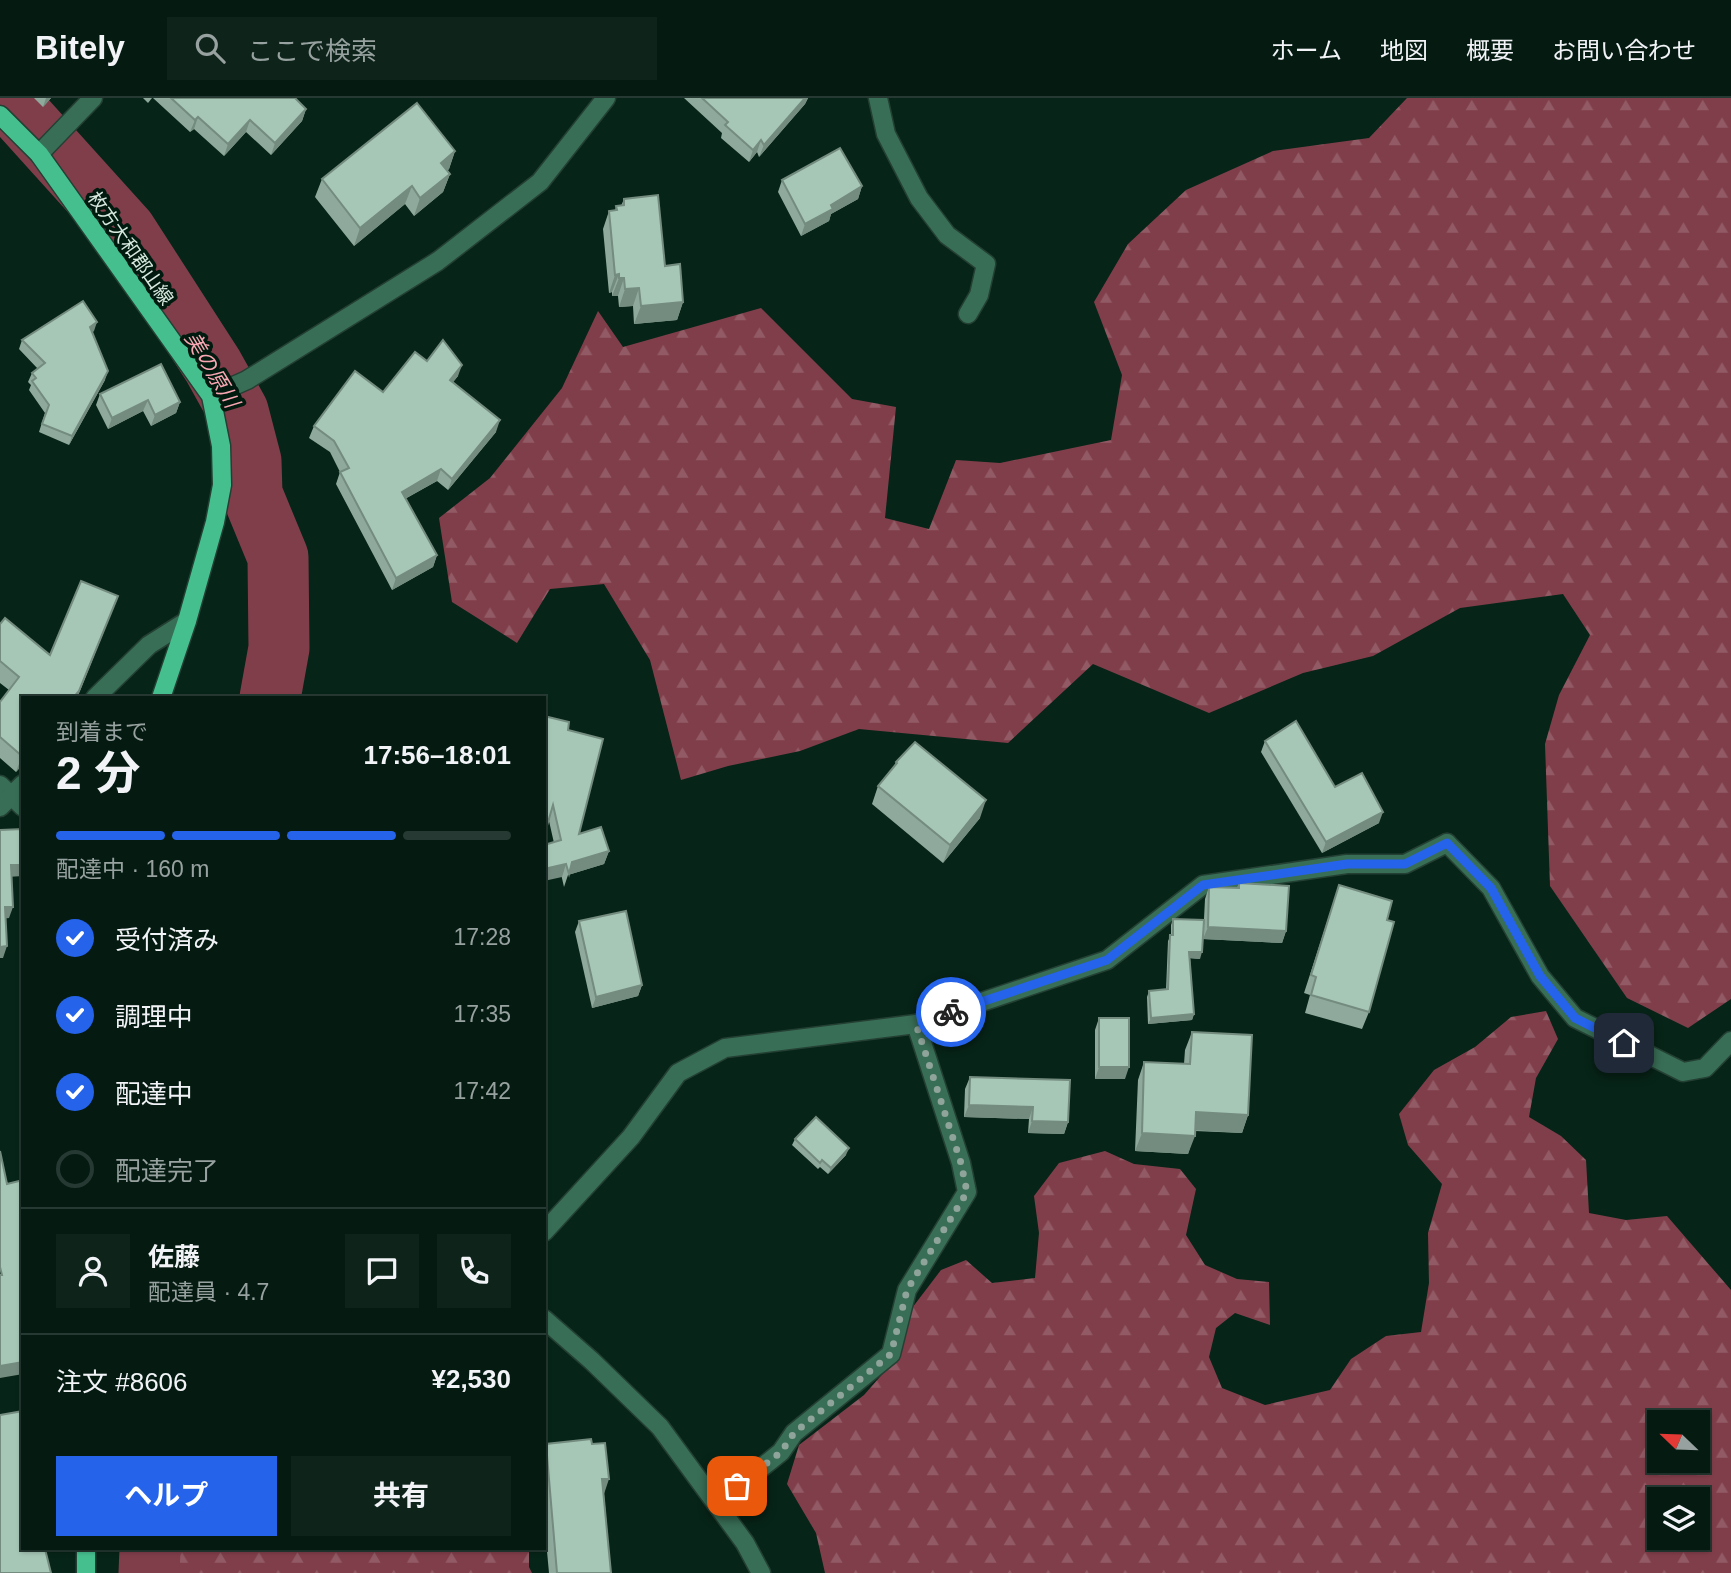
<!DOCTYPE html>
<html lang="ja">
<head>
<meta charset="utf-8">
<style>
	body { margin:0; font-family:Helvetica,"Noto Sans JP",sans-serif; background:#0e241b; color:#f1f3f6; height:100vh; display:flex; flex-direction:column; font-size:26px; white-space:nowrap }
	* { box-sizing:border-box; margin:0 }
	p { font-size:23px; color:#97a19f }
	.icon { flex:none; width:38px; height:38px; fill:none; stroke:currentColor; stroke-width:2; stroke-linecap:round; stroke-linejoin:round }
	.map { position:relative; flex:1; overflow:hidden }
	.details { position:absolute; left:21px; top:598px; width:525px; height:854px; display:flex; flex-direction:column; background:#051b12; border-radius:0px; box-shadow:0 2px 5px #0004,0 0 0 2px #263932 }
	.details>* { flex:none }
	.needle { width:46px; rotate:293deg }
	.buttons { position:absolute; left:1647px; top:1312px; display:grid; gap:14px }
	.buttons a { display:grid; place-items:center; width:63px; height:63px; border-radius:0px; background:#051b12; box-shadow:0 2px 5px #0004,0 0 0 2px #263932; font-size:35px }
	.pin { position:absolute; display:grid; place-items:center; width:60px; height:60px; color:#fff; margin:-30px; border-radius:14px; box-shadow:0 4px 10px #0006 }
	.courier { position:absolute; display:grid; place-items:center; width:70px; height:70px; margin:-35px; border:5px solid #2563eb; border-radius:50%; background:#fff; color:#222; box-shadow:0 2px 9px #0007 }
	.head em { font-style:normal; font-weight:700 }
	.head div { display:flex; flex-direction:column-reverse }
	.head { display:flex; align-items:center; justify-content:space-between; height:119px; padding:0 35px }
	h1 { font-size:46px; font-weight:700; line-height:52px }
	.bar { display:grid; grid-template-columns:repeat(4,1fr); gap:10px 7px; align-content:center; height:84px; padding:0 35px }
	.bar i { height:9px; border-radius:5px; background:#263932 }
	.bar .active { background:#2563eb }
	.bar p { grid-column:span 4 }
	.line { display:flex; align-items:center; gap:18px; padding:0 35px; border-top:2px solid #263932 }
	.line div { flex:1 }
	.round { display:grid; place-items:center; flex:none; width:74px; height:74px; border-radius:0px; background:#0e241b }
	ol { padding:0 35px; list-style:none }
	li { display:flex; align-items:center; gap:21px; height:77px }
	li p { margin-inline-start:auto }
	li .icon { padding:7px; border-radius:50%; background:#2563eb; color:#fff; stroke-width:4 }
	li:last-child { color:#97a19f }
	li i { width:38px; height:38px; border:4px solid #263932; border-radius:50% }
	.cta { display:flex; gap:14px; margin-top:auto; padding:14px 35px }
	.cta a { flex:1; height:80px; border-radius:0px; background:#2563eb; color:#fff; font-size:28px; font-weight:700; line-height:80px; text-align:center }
	.cta a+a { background:#0e241b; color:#f1f3f6 }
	header { display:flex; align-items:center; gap:42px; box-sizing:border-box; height:98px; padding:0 35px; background:#051b12; border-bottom:2px solid #263932 }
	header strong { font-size:33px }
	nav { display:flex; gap:38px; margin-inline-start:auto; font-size:24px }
	.search { width:490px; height:63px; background:#0e241b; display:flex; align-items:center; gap:18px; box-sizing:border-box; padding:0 24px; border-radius:0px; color:#97a19f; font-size:26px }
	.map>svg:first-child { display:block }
</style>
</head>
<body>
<header>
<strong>Bitely</strong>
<div class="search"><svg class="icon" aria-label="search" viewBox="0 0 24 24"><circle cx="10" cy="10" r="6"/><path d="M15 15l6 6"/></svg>ここで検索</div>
<nav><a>ホーム</a><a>地図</a><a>概要</a><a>お問い合わせ</a></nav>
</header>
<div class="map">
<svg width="1731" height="1475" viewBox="0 0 1731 1475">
	<defs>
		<pattern id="forest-firs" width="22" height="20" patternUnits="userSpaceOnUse" patternTransform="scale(1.75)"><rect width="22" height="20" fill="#803e4a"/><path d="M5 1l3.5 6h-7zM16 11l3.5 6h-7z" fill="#915a64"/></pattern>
	</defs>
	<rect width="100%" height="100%" fill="#072418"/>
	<g fill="url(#forest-firs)" fill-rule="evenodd">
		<polygon points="1407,0 1731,0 1731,901 1688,930 1627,900 1550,788 1545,646 1559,597 1590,537 1563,496 1460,510 1373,558 1303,575 1209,615 1093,566 1008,645 859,631 800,653 728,668 681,682 650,562 604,486 550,491 517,545 452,504 439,420 490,380 562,290 598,213 623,249 761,210 852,301 896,309 885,420 929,431 956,362 1000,365 1111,342 1122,277 1094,204 1128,146 1186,92 1273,53 1369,40"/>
		<path d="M1546,913l12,28 -22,39 -7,39 32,19 25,24 3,53 37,7 41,-4 64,74v283h-906l-9,-40 -29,-49 12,-39 65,-50 37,-42 8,-41 32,-42 25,-10 26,23 43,-5 4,-45 -5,-37 25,-33 46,-12 29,13 46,5 16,20 -10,46 19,30 32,14 32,3 1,43 -35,-12 -19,15 -7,29 13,31 43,17 65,-15 21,-31 35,-23 35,-4 8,-49 -1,-50 14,-49 -34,-39 -9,-31 35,-44 41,-23 36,-30zM1659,1325h39v38h-39zM1659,1402h39v38h-39z"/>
		<polygon points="160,1451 529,1451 529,1469 532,1475 158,1475"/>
	</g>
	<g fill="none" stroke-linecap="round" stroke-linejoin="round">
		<g stroke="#803e4b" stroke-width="61">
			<polyline points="6,0 126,133 213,268 238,313 251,363 252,396 278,459 279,550 270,600"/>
			<polyline points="149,1475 150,1451"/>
		</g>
		<defs>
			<polyline id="service" points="1447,745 1491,790 1540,878 1575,920 1683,974 1705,970 1731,943"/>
			<g id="minor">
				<polyline points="878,0 886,36 919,100 947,137 986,166 979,197 968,216"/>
				<polyline points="39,56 93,0"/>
				<polyline points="95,600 149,547 187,523"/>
				<polyline points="0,687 23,709"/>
				<polyline points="0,709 23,686"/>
				<polyline points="544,1134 631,1039 678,975 725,950 916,926 1107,862 1203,787 1347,766 1405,766 1447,745"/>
				<polyline points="544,1221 592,1263 660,1329 745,1445 761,1475"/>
				<polyline points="716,1406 781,1354 794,1335 891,1256 907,1192 967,1094 961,1065 916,926"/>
			</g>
			<polyline id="tertiary" points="211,298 247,282 438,163 540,84 606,0"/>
			<g id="primary">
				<polyline points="0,17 39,56 211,298 221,348 222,387 215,424 187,523 161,600"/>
				<polyline points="86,1475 86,1451"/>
			</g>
		</defs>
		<use href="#service" stroke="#244034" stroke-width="21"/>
		<use href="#minor" stroke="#244034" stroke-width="21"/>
		<use href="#tertiary" stroke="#244034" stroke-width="21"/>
		<use href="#primary" stroke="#244034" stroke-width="21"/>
		<use href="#service" stroke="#396e56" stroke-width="18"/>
		<use href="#minor" stroke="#396e56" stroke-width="18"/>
		<use href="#tertiary" stroke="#396e56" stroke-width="18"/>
		<use href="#primary" stroke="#46bf8f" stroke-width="18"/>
	</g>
	<g fill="#8faa9d">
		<polygon points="34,0 51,0 43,9"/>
		<polygon points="143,0 152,0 148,5"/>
		<polygon points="153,0 295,0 306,11 302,23 271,57 246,34 224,58 194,31 190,34"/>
		<polygon points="684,0 808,0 805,6 759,59 757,54 749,64 721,40 722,35"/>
		<polygon points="455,53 449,71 447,73 450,76 443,94 414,118 405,106 354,148 315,99 322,81"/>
		<polygon points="782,82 862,88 858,101 831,116 829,123 801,138 778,94"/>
		<polygon points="624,101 665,168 683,204 677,222 634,226 633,208 619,209 618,198 612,198 612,194 609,195 603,131 609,113 615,113 616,108 621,108"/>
		<polygon points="94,233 92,234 105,282 69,347 39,334 45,315 29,292 31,287 28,284 32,275 38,271 19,251 22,242"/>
		<polygon points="427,263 458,278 453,284 496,334 448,392 437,383 405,401 437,457 433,469 392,492 336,386 340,374 330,354 309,340 314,328 383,294"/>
		<polygon points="100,296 180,304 176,315 151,328 143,313 108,331 96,307"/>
		<polygon points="118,498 77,600 23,600 23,666 16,674 0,660 0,604 9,592 0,585 0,526 50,557"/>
		<polygon points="568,632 579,736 609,753 604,766 568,777 564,789 549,723"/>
		<polygon points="1265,643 1335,689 1379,725 1322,755 1261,654"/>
		<polygon points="896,664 980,720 943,765 872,706 878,688 894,669"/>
		<polygon points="1239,785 1286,833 1282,845 1203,841 1205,801 1209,789 1237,790"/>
		<polygon points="1339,787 1387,822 1369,914 1362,931 1305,915 1310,897 1304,895"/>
		<polygon points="1173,821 1200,861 1190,860 1194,916 1192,922 1148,926 1147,899 1149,893 1166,892 1168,843 1171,837 1171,827"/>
		<polygon points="579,823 642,887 638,898 592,910 575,834"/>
		<polygon points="1099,920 1125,981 1095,981 1095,932"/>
		<polygon points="1192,934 1248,1017 1242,1035 1195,1033 1188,1056 1135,1053 1138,982 1144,964 1184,966 1185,952"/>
		<polygon points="970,979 1068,1024 1064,1036 1028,1035 1029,1021 964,1019 965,991"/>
		<polygon points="795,1041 846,1057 828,1076 820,1069 818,1071 792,1047"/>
		<polygon points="546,1346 592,1346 604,1396 611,1475 549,1475 544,1420 544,1350"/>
	</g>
	<g fill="#748b7f">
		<polygon points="46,0 51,0 43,9"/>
		<polygon points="805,0 808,0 805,6 759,59 764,47"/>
		<polygon points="306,11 302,23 271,57 275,45"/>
		<polygon points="198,19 194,31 190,34 195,22"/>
		<polygon points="250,22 246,34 224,58 228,46"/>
		<polygon points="761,42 757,54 749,64 753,52"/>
		<polygon points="455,53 449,71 434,83 441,65"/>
		<polygon points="450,76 443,94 414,118 420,100"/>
		<polygon points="412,88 405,106 354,148 360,130"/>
		<polygon points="862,88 858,101 831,116 829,123 801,138 805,126 831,107"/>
		<polygon points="619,176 612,194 609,195 615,177"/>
		<polygon points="619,180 624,180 618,198 612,198"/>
		<polygon points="639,190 633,208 619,209 625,191"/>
		<polygon points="683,204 677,222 634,226 641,208"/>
		<polygon points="97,224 94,233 87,238 90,229"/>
		<polygon points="462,267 458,278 446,293 450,282"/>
		<polygon points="108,273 105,282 69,347 72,338"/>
		<polygon points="148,302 143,313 108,331 112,320"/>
		<polygon points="180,304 176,315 151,328 155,317"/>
		<polygon points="500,322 496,334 448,392 452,381"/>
		<polygon points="441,371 437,383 397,405 402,394"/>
		<polygon points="437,457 433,469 392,492 396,480"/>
		<polygon points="118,498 77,600 73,600"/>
		<polygon points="23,657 23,666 16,674 22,658"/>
		<polygon points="986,702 980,720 943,765 950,747"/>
		<polygon points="1383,714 1379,725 1322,755 1326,744"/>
		<polygon points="609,753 604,766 568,777 572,764"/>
		<polygon points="566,766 562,779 544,783 544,771"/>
		<polygon points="11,767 23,767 23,778 7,779"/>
		<polygon points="5,809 13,809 9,820 1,821"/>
		<polygon points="1208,829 1286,833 1282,845 1203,841"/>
		<polygon points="7,848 3,860 0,860 0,849"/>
		<polygon points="1189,854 1202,854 1200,861 1187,860"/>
		<polygon points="642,887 638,898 592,910 596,899"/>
		<polygon points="1194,916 1192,922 1148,926 1151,920"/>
		<polygon points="1099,969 1129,969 1125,981 1095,981"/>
		<polygon points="969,1007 1033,1009 1029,1021 964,1019"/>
		<polygon points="1196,1014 1248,1017 1242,1035 1190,1032"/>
		<polygon points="1032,1023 1068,1024 1064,1036 1028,1035"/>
		<polygon points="1142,1035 1195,1038 1188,1056 1135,1053"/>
		<polygon points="849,1050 846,1057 828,1076 831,1070"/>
		<polygon points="23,1264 23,1276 0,1280 0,1268"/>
		<polygon points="602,1381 609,1381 603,1399"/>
	</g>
	<g fill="#a6c6b6" stroke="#748b7f" stroke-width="2">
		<polygon points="171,0 295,0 306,11 275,45 250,22 228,46 198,19 195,22"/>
		<polygon points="702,0 805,0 764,47 761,42 753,52 725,27 728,24"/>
		<polygon points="417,5 455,53 441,65 450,76 420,100 412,88 360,130 322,81"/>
		<polygon points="840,50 862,88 831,107 833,111 805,126 782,82"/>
		<polygon points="658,97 665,168 680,166 683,204 641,208 639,190 625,191 624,180 619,180 619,176 615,177 609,113 617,112 616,108 624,107 624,101"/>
		<polygon points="83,203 97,224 90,229 108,273 72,338 42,326 49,307 32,283 36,280 32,275 45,265 22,242"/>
		<polygon points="443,242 462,267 450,282 500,322 452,381 441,371 402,394 437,457 396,480 340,374 349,370 334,343 314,328 355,273 383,294 415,254 427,263"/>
		<polygon points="161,266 180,304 155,317 148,302 112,320 100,296"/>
		<polygon points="81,483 118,498 79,593 73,600 23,600 22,658 0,639 0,604 19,579 0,563 0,526 5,520 50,557"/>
		<polygon points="544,618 569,624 568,632 603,641 579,736 601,729 609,753 572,764 569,776 566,766 544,771 544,747 561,742 553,707 544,738"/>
		<polygon points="1296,623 1335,689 1362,675 1383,714 1326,744 1265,643"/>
		<polygon points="915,644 986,702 950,747 878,688 897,665 896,664"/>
		<polygon points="23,731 23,767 11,767 13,809 5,809 7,848 0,849 0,732"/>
		<polygon points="1239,785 1289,788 1286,833 1208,829 1209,789 1239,790"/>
		<polygon points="1339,787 1392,803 1387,822 1394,824 1369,914 1311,897 1316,879 1311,877"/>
		<polygon points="626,813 642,887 596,899 579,823"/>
		<polygon points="1173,821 1204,822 1202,854 1189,854 1194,916 1151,920 1149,893 1168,891 1170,837 1173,837"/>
		<rect x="1099" y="920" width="30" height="49"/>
		<polygon points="1192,934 1252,937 1248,1017 1196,1014 1195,1038 1142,1035 1144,964 1190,966"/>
		<polygon points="970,979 1070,982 1068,1024 1032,1023 1033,1009 969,1007"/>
		<polygon points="816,1019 849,1050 831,1070 822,1062 820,1065 795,1041"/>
		<polygon points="0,1053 7,1086 23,1082 23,1264 0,1268 0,1177 2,1177 0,1169"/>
		<polygon points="23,1313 23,1451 45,1451 51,1475 0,1475 0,1317"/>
		<polygon points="591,1341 592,1346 605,1345 609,1381 602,1381 611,1475 557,1475 546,1346"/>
	</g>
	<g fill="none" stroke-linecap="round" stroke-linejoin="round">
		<polyline stroke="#8fa49a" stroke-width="7" stroke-dasharray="0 12.6" points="737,1388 781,1354 794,1335 891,1256 907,1192 967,1094 961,1065 916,926 951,914"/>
		<polyline stroke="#2563eb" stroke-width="9" points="951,914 1107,862 1203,787 1347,766 1405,766 1447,745 1491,790 1540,878 1575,920 1624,945"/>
	</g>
	<g text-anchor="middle" stroke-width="7" stroke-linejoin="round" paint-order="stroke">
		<g font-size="19" fill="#d8e9e0" stroke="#001a0f">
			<text transform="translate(131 150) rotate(55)" y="7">枚方大和郡山線</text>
		</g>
		<g font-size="21" font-style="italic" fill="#f9a7b3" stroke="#001a0f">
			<text transform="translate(212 272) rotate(59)" y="7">美の原川</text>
		</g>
	</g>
</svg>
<div class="buttons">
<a><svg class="needle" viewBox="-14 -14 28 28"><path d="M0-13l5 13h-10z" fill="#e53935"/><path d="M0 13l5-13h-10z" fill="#97a19f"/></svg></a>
<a><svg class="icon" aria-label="layers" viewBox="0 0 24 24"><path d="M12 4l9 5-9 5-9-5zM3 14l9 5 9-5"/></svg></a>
</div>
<div class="pin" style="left:737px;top:1388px;background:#ea580c"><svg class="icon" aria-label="bag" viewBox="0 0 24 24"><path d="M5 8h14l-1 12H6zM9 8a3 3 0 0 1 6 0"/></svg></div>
<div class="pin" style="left:1624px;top:945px;background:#1f2937"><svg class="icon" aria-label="home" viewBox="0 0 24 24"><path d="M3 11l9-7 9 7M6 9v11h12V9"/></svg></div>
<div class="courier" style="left:951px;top:914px"><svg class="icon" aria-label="bike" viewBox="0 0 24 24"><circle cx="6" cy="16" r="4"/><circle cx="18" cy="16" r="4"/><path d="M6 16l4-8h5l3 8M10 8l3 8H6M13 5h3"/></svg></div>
<section class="details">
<div class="head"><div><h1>2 分</h1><p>到着まで</p></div><em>17:56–18:01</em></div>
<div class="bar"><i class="active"></i><i class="active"></i><i class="active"></i><i></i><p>配達中 · 160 m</p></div>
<ol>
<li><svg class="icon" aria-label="check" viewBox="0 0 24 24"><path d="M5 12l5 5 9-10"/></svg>受付済み<p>17:28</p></li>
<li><svg class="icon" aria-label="check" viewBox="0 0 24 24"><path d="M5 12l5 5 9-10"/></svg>調理中<p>17:35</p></li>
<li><svg class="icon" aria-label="check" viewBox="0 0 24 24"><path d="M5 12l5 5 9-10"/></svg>配達中<p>17:42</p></li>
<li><i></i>配達完了</li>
</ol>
<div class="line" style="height:126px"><a class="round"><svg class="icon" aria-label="person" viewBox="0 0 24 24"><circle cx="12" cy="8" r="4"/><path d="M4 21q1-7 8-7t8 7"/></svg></a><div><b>佐藤</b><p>配達員 · 4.7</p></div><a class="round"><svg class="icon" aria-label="chat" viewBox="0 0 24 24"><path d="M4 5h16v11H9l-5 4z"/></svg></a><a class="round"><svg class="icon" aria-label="phone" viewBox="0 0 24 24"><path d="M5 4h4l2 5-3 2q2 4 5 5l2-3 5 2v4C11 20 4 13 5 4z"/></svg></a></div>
<div class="line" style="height:91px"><div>注文 #8606</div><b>¥2,530</b></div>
<div class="cta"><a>ヘルプ</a><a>共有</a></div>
</section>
</div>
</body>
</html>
